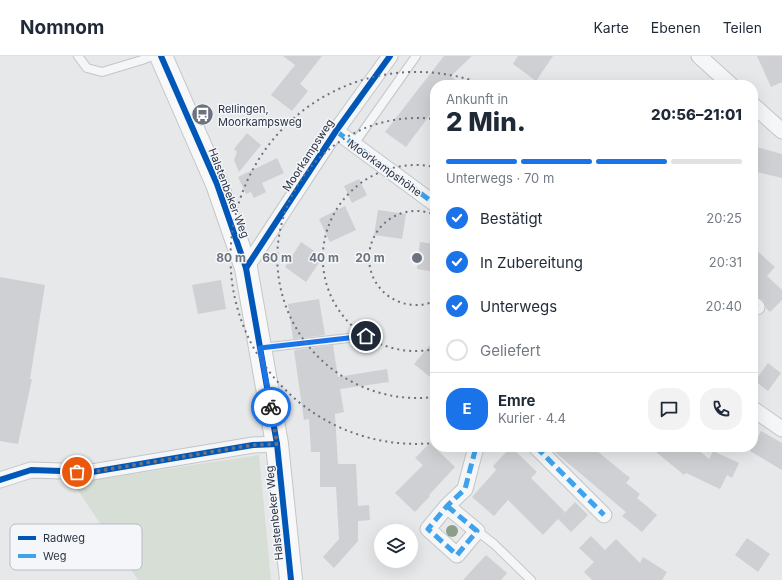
<!DOCTYPE html>
<html lang="de">
<head>
<meta charset="utf-8">
<style>
	body { margin:0; font-family:Inter,sans-serif; background:#f2f2f3; color:#1f2937; height:100vh; display:flex; flex-direction:column; font-size:15px; white-space:nowrap }
	* { box-sizing:border-box; margin:0 }
	p { font-size:13px; color:#747a83 }
	.icon { flex:none; width:22px; height:22px; fill:none; stroke:currentColor; stroke-width:2; stroke-linecap:round; stroke-linejoin:round }
	.map { position:relative; flex:1; overflow:hidden }
	.panel { position:absolute; left:430px; top:24px; width:328px; height:372px; display:flex; flex-direction:column; background:#fff; border-radius:16px; box-shadow:0 4px 16px #0002 }
	.panel>* { flex:none }
	.controls { position:absolute; left:374px; top:468px; display:grid; gap:8px }
	.controls a { display:grid; place-items:center; width:44px; height:44px; border-radius:50%; background:#fff; box-shadow:0 4px 16px #0002; font-size:20px }
	.pin { position:absolute; display:grid; place-items:center; width:34px; height:34px; color:#fff; margin:-17px; border:2px solid #fff; border-radius:50%; box-shadow:0 1px 4px #0007 }
	.courier { position:absolute; display:grid; place-items:center; width:40px; height:40px; margin:-20px; border:3px solid #1a73e8; border-radius:50%; background:#fff; color:#222; box-shadow:0 1px 5px #0007 }
	.head em { font-style:normal; font-weight:800 }
	.head div { display:flex; flex-direction:column-reverse }
	.head { display:flex; align-items:center; justify-content:space-between; height:68px; padding:0 16px }
	h1 { font-size:26px; font-weight:800; line-height:30px }
	.bar { display:grid; grid-template-columns:repeat(4,1fr); gap:6px 4px; align-content:center; height:48px; padding:0 16px }
	.bar i { height:5px; border-radius:3px; background:#e0e1e3 }
	.bar .selected { background:#1a73e8 }
	.bar p { grid-column:span 4 }
	.line { display:flex; align-items:center; gap:10px; padding:0 16px; border-top:1px solid #e0e1e3 }
	.line div { flex:1 }
	.round { display:grid; place-items:center; flex:none; width:42px; height:42px; border-radius:16px; background:#f2f2f3 }
	ol { padding:0 16px; list-style:none }
	li { display:flex; align-items:center; gap:12px; height:44px }
	li p { margin-inline-start:auto }
	li .icon { padding:4px; border-radius:50%; background:#1a73e8; color:#fff; stroke-width:4 }
	li:last-child { color:#747a83 }
	li i { width:22px; height:22px; border:2px solid #e0e1e3; border-radius:50% }
	header { display:flex; align-items:center; gap:24px; box-sizing:border-box; height:56px; padding:0 20px; background:#fff; border-bottom:1px solid #e0e1e3 }
	header strong { font-size:19px }
	nav { display:flex; gap:22px; margin-inline-start:auto; font-size:14px }
	.map>svg:first-child { display:block }
</style>
</head>
<body>
<header>
<strong>Nomnom</strong>
<nav><a>Karte</a><a>Ebenen</a><a>Teilen</a></nav>
</header>
<div class="map">
<svg width="782" height="524" viewBox="0 0 782 524">
	<rect width="100%" height="100%" fill="#e6e8ea"/>
	<polygon fill="#d6ded6" points="259,399 271,524 138,524 73,427"/>
	<g fill="#ced0d3">
		<polygon points="283,0 322,0 300,28 308,35 292,55 271,39 295,9"/>
		<polygon points="444,0 472,0 451,20 462,29 435,29 435,52 406,91 385,76"/>
		<polygon points="518,0 553,0 536,25 513,8"/>
		<polygon points="757,0 782,0 782,26 771,31"/>
		<polygon points="247,77 261,89 239,116 234,104 237,96 234,93"/>
		<polygon points="753,90 782,98 782,122 753,115"/>
		<polygon points="277,102 284,117 262,127 266,136 254,142 251,136 246,138 238,121"/>
		<polygon points="359,123 367,139 352,147 344,130"/>
		<polygon points="345,150 356,174 330,186 319,163"/>
		<polygon points="378,154 406,158 402,183 374,179"/>
		<polygon points="301,186 323,201 306,226 285,211"/>
		<polygon points="420,186 435,188 435,216 417,213"/>
		<polygon points="753,191 775,211 767,220 782,234 782,244 770,256 766,252 765,248 763,244 758,241 753,239"/>
		<polygon points="0,221 45,229 30,323 32,323 18,388 0,385"/>
		<polygon points="221,224 226,253 198,258 192,229"/>
		<polygon points="319,243 325,279 293,283 288,248"/>
		<polygon points="435,283 435,325 414,308"/>
		<polygon points="333,289 338,321 387,313 389,326 340,333 344,356 335,358 338,408 356,408 358,450 369,449 370,464 358,465 358,485 334,512 323,501 339,483 336,431 320,431 320,396 311,396 309,363 304,364 294,295 295,295 295,294"/>
		<polygon points="768,307 781,317 768,335 755,325"/>
		<polygon points="761,375 782,387 782,414 750,395"/>
		<polygon points="430,387 455,411 429,439 430,440 415,456 395,437 423,409 415,402"/>
		<polygon points="511,391 537,416 531,422 565,456 560,462 575,446 588,459 571,476 558,463 543,479 508,444 494,460 472,441 496,414 493,410"/>
		<polygon points="549,391 592,391 630,422 626,427 640,438 637,442 657,459 642,476 622,460 626,456"/>
		<polygon points="650,391 695,391 709,403 713,395 739,407 732,422 727,419 720,433 686,417 684,419"/>
		<polygon points="591,480 605,494 616,483 640,507 643,501 667,516 662,524 592,524 584,516 594,506 579,492"/>
		<polygon points="747,482 770,498 758,516 735,499"/>
		<polygon points="486,499 507,517 501,524 463,524"/>
	</g>
	<g fill="none" stroke-linecap="round" stroke-linejoin="round">
		<defs>
			<g id="service">
				<polyline points="78,0 87,12 102,16 142,4 152,0"/>
				<polyline points="354,88 416,0"/>
				<polyline points="261,292 366,280"/>
				<polyline points="477,475 494,488 531,524"/>
			</g>
			<g id="minor">
				<polyline points="699,0 731,29"/>
				<polyline points="753,49 782,75"/>
				<polyline points="336,75 435,148"/>
				<polyline points="246,212 336,75 390,0"/>
				<polyline points="753,248 757,251"/>
				<polyline points="753,353 782,373"/>
				<polyline points="536,391 604,459"/>
				<polyline points="0,424 31,414 92,416 253,389 277,388"/>
				<polyline points="447,450 477,475 457,499 428,473 447,450 465,433 476,391"/>
			</g>
			<polyline id="secondary" points="161,0 217,128 246,212 277,388 291,524"/>
		</defs>
		<use href="#service" stroke="#c4c6c8" stroke-width="10"/>
		<use href="#minor" stroke="#c4c6c8" stroke-width="17"/>
		<use href="#secondary" stroke="#c4c6c8" stroke-width="24"/>
		<use href="#service" stroke="#f5f6f7" stroke-width="8"/>
		<use href="#minor" stroke="#f5f6f7" stroke-width="15"/>
		<use href="#secondary" stroke="#f8f8f8" stroke-width="22"/>
		<g stroke="#3ea3ec" stroke-width="5" stroke-dasharray="10 5" stroke-linecap="butt">
			<polyline points="336,75 435,148"/>
			<polyline points="753,248 757,251"/>
			<polyline points="536,391 604,459"/>
			<polyline points="447,450 477,475 457,499 428,473 447,450 465,433 476,391"/>
		</g>
		<defs>
			<g id="cycleway">
				<polyline points="161,0 217,128 246,212 277,388 291,524"/>
				<polyline points="246,212 336,75 390,0"/>
				<polyline points="0,424 31,414 92,416 253,389 277,388"/>
			</g>
		</defs>
		<use href="#cycleway" stroke="#f4f6f9" stroke-width="8"/>
		<use href="#cycleway" stroke="#0057b8" stroke-width="6"/>
	</g>
	<circle fill="#8a9e88" cx="452" cy="475" r="6"/>
	<g fill="none" stroke-linecap="round" stroke-linejoin="round">
		<polyline stroke="#6c737f" stroke-width="4" stroke-dasharray="0 7.2" points="77,416 92,416 253,389 277,388 271,351"/>
		<polyline stroke="#1a73e8" stroke-width="5" points="271,351 260,292 366,280"/>
	</g>
	<g fill="none" stroke="#6c737f" stroke-width="2" stroke-dasharray="2 4">
		<path d="M435 245A47 47 0 1 1 435 159"/>
		<path d="M435 293A93 93 0 1 1 435 111"/>
		<path d="M434 341A140 140 0 1 1 434 63"/>
		<path d="M435 387A186 186 0 1 1 485 29"/>
	</g>
	<defs>
		<symbol id="bus-disc" viewBox="-11 -11 22 22"><circle r="9.5" fill="#6c737f" stroke="#f4f6f9"/><path d="M-5-6H5V4H4V6H2V4H-2V6H-4V4H-5ZM-3.5-4V0h7V-4ZM-3.5 1.2v1.5H-2V1.2ZM2 1.2v1.5H3.5V1.2Z" fill="#fff"/></symbol>
	</defs>
	<g fill-rule="evenodd">
		<use href="#bus-disc" x="190" y="46" width="25" height="25"/>
	</g>
	<g text-anchor="middle" stroke-width="3" stroke-linejoin="round" paint-order="stroke">
		<g font-size="11" fill="#2b3445" stroke="#f4f6f9" text-anchor="start">
			<text x="218" y="57">Rellingen,<tspan x="218" dy="13">Moorkampsweg</tspan></text>
		</g>
		<g font-size="11" fill="#2b3445" stroke="#f4f6f9">
			<text transform="translate(308 99) rotate(-57)" y="4">Moorkampsweg</text>
			<text transform="translate(385 112) rotate(36)" y="4">Moorkampshöhe</text>
			<text transform="translate(229 137) rotate(69)" y="4">Halstenbeker Weg</text>
			<text transform="translate(274 457) rotate(-96)" y="4">Halstenbeker Weg</text>
		</g>
	</g>
	<rect x="10" y="468" width="132" height="46" rx="6" fill="#f4f6f9" stroke="#b8bcc3" stroke-width="1"/>
	<rect x="18" y="480" width="18" height="4" fill="#0057b8"/>
	<rect x="18" y="498" width="18" height="4" fill="#3ea3ec"/>
	<g font-size="11" fill="#2b3445">
		<text x="43" y="486">Radweg</text>
		<text x="43" y="504">Weg</text>
	</g>
	<circle cx="417" cy="202" r="6" fill="#6c737f" stroke="#f4f6f9" stroke-width="2"/>
	<g font-size="12" text-anchor="middle" font-weight="bold" fill="#6c737f" stroke="#f4f6f9" stroke-width="3" stroke-linejoin="round" paint-order="stroke">
		<text x="324" y="206">40 m</text>
		<text x="370" y="206">20 m</text>
		<text x="231" y="206">80 m</text>
		<text x="277" y="206">60 m</text>
	</g>
</svg>
<div class="controls">
<a><svg class="icon" aria-label="layers" viewBox="0 0 24 24"><path d="M12 4l9 5-9 5-9-5zM3 14l9 5 9-5"/></svg></a>
</div>
<div class="pin" style="left:77px;top:416px;background:#ea580c"><svg class="icon" aria-label="bag" viewBox="0 0 24 24"><path d="M5 8h14l-1 12H6zM9 8a3 3 0 0 1 6 0"/></svg></div>
<div class="pin" style="left:366px;top:280px;background:#1f2937"><svg class="icon" aria-label="home" viewBox="0 0 24 24"><path d="M3 11l9-7 9 7M6 9v11h12V9"/></svg></div>
<div class="courier" style="left:271px;top:351px"><svg class="icon" aria-label="bike" viewBox="0 0 24 24"><circle cx="6" cy="16" r="4"/><circle cx="18" cy="16" r="4"/><path d="M6 16l4-8h5l3 8M10 8l3 8H6M13 5h3"/></svg></div>
<section class="panel">
<div class="head"><div><h1>2 Min.</h1><p>Ankunft in</p></div><em>20:56–21:01</em></div>
<div class="bar"><i class="selected"></i><i class="selected"></i><i class="selected"></i><i></i><p>Unterwegs · 70 m</p></div>
<ol>
<li><svg class="icon" aria-label="check" viewBox="0 0 24 24"><path d="M5 12l5 5 9-10"/></svg>Bestätigt<p>20:25</p></li>
<li><svg class="icon" aria-label="check" viewBox="0 0 24 24"><path d="M5 12l5 5 9-10"/></svg>In Zubereitung<p>20:31</p></li>
<li><svg class="icon" aria-label="check" viewBox="0 0 24 24"><path d="M5 12l5 5 9-10"/></svg>Unterwegs<p>20:40</p></li>
<li><i></i>Geliefert</li>
</ol>
<div class="line" style="height:72px"><b class="round" style="background:#1a73e8;color:#fff">E</b><div><b>Emre</b><p>Kurier · 4.4</p></div><a class="round"><svg class="icon" aria-label="chat" viewBox="0 0 24 24"><path d="M4 5h16v11H9l-5 4z"/></svg></a><a class="round"><svg class="icon" aria-label="phone" viewBox="0 0 24 24"><path d="M5 4h4l2 5-3 2q2 4 5 5l2-3 5 2v4C11 20 4 13 5 4z"/></svg></a></div>
</section>
</div>
</body>
</html>
